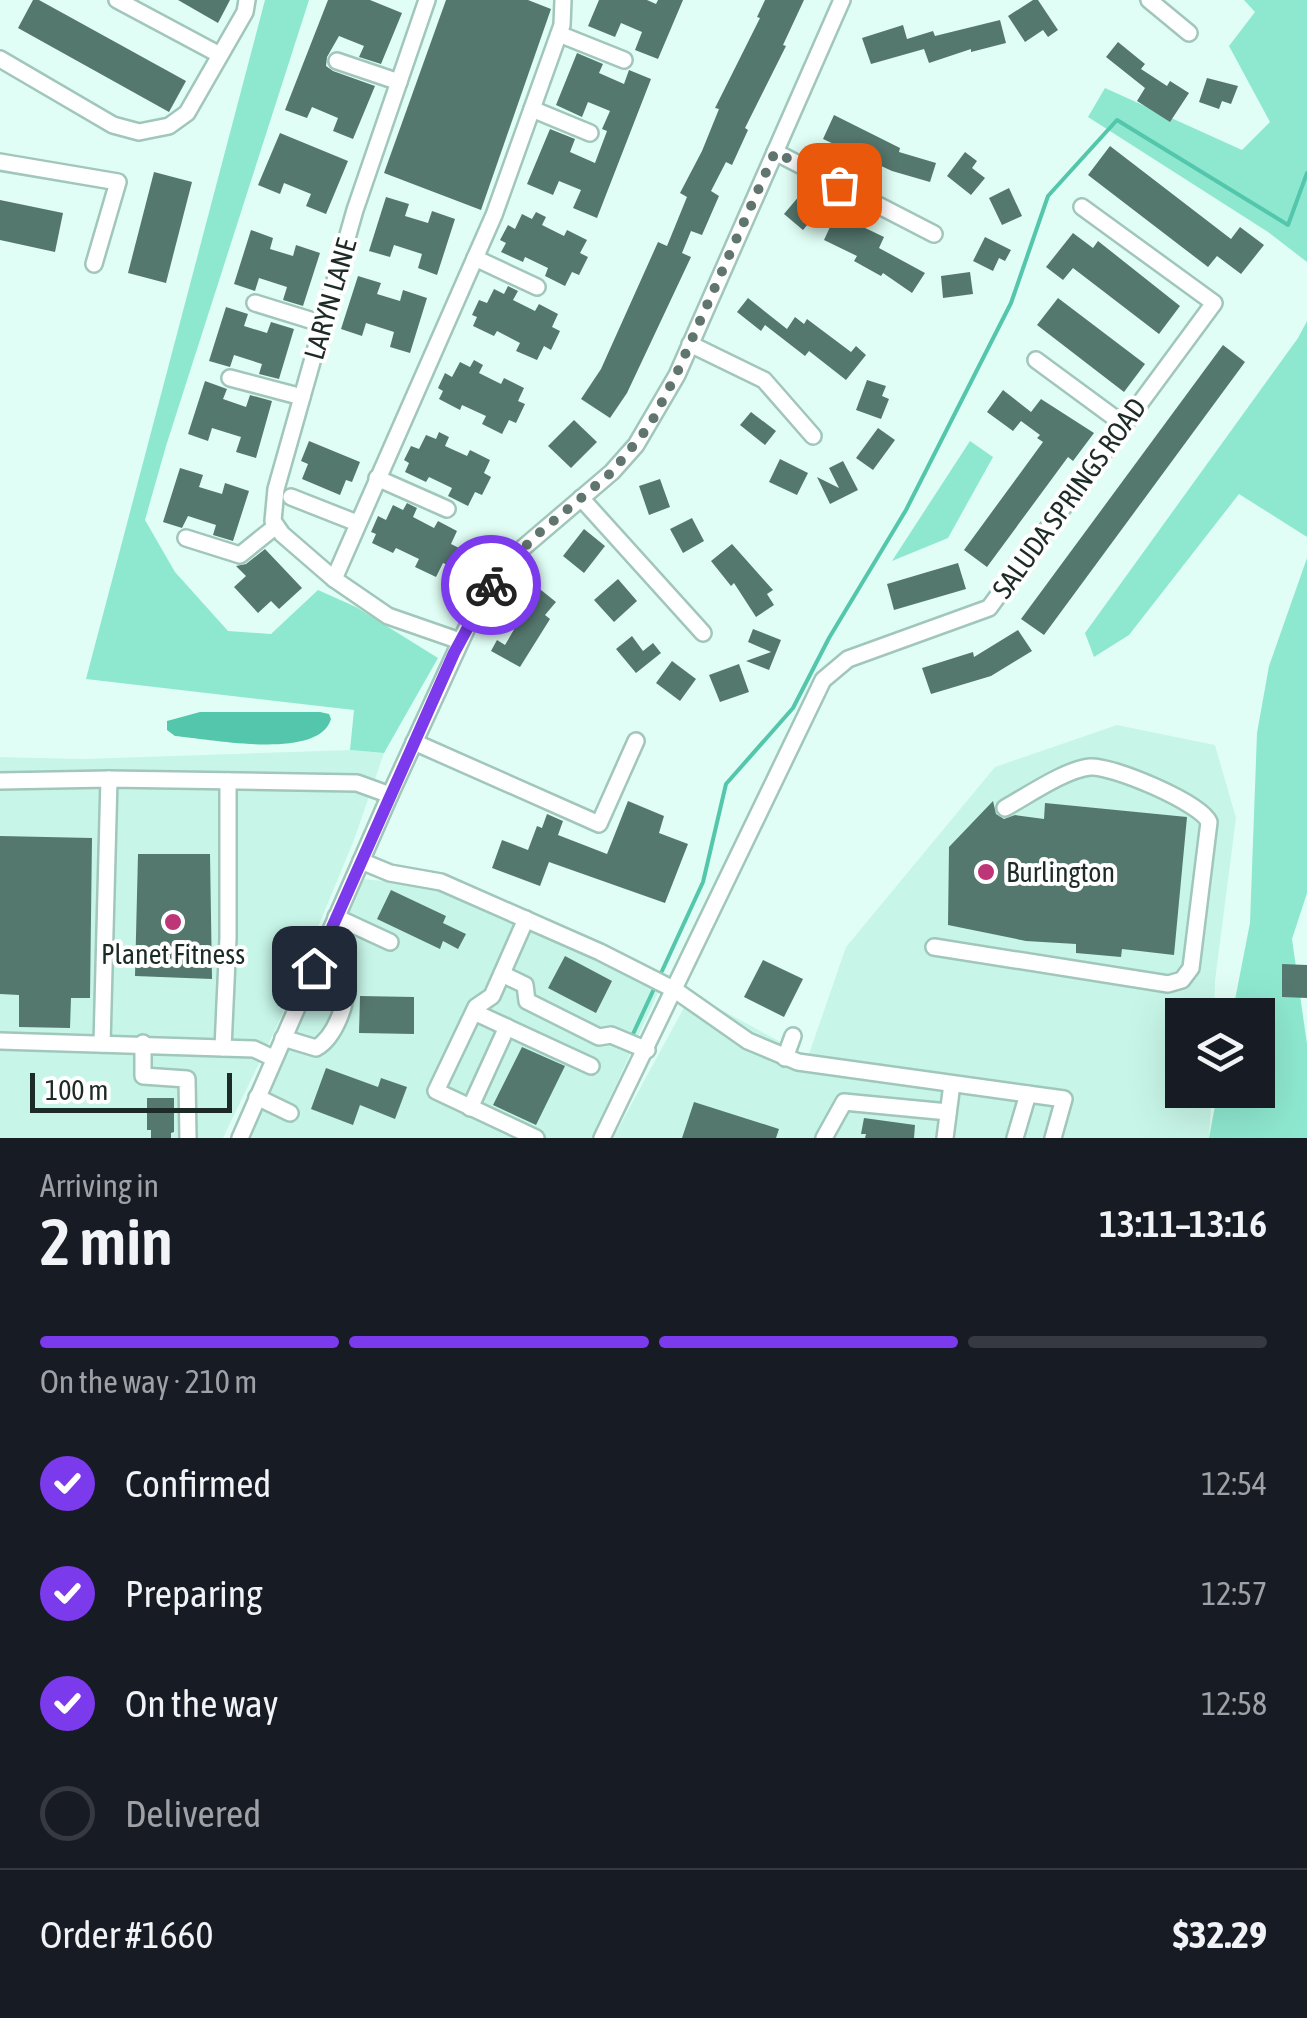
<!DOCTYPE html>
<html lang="en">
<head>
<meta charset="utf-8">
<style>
	body { margin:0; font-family:"Asap Condensed",sans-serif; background:#242831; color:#f1f3f6; height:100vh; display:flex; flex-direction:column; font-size:38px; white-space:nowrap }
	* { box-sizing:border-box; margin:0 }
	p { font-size:32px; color:#9ea1a6 }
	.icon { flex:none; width:55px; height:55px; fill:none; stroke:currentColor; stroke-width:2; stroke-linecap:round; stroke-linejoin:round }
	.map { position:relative; height:1138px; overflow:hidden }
	.details { display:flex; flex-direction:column; background:#171b24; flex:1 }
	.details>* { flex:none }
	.tools { position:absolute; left:1165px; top:998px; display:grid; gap:20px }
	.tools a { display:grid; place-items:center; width:110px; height:110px; border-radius:0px; background:#171b24; box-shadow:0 10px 40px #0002; font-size:50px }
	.scale { position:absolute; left:30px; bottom:25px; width:202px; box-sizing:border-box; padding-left:10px; border:5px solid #1d2b27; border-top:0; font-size:28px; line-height:35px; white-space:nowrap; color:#1d2b27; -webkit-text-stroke:8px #fff; paint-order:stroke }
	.pin { position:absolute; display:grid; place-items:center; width:85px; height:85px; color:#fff; margin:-42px; border-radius:20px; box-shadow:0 5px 15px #0006 }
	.courier { position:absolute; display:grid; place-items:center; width:100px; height:100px; margin:-50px; border:8px solid #7c3aed; border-radius:50%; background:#fff; color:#222; box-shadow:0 2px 12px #0007 }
	.summary em { font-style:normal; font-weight:600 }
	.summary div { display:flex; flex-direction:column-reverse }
	.summary { display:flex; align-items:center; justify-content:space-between; height:170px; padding:0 40px }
	h1 { font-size:65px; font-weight:600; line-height:75px }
	.bar { display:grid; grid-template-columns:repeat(4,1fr); gap:15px 10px; align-content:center; height:120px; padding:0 40px }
	.bar i { height:12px; border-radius:8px; background:#363941 }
	.bar .on { background:#7c3aed }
	.bar p { grid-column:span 4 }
	.line { display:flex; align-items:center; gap:25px; padding:0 40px; border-top:2px solid #363941 }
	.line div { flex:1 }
	ol { padding:0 40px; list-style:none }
	li { display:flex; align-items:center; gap:30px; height:110px }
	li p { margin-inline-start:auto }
	li .icon { padding:10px; border-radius:50%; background:#7c3aed; color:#fff; stroke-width:4 }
	li:last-child { color:#9ea1a6 }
	li i { width:55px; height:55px; border:5px solid #363941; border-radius:50% }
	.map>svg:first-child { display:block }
</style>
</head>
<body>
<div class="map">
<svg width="1307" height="1138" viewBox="0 0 1307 1138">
	<rect width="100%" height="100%" fill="#e0fef5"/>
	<g fill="#c7f6e8">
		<polygon points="1117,725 1215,745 1236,818 1215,981 1214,1015 1182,1015 1182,1090 1212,1090 1209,1138 613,1138 693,991 705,1001 801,1053 809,1054 846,947 995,767"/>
		<polygon points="350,750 384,753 354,840 277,1026 223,1138 0,1138 0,757 83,759"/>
		<polygon points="363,879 438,887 659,990 592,1138 248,1138"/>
	</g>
	<g fill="#8ee8d0">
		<polygon points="265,0 309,0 166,446 145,520 175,572 228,631 271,634 318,590 356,607 438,658 384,753 350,750 354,710 86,679"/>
		<polygon points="1244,0 1307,0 1307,262 1268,232 1088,117 1105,88 1242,150 1270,122 1229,46 1255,12"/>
		<polygon points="1307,321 1307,537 1239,494 1129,635 1094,657 1085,633 1298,338"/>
		<polygon points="970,441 993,457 948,538 892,561"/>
		<polygon points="1307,558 1307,893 1292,939 1307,1044 1307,1138 1209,1138 1218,1090 1258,1090 1258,1015 1232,1015 1250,923 1257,733 1269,666"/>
	</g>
	<path fill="#53c6ab" d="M200,712h120l9,2 2,5c-12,42 -121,20 -156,17l-8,-6v-9z"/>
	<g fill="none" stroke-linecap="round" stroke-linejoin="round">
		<g stroke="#53c6ab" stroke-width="4">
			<polyline points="662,971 703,882 726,784 793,708 829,638 906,510 1011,303 1048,196 1117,120 1288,225 1307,173"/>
			<polyline points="633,1034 653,991"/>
		</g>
	</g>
	<g fill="#55786e">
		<polygon points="33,0 39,0 186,81 169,112 18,28"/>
		<polygon points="178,0 230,0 218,23"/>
		<polygon points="328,0 370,0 402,13 381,64 359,57 364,46 339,36 327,57 326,66 333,71 375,86 353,139 333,131 338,118 312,107 307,118 285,110"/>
		<polygon points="446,0 528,0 551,9 481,210 384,173"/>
		<polygon points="599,0 647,0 656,4 658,0 683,0 658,59 635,50 642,32 621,23 615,37 588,26"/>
		<polygon points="765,0 804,0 783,45 786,46 745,128 748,130 732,165 726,162 711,191 719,196 702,235 691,231 682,253 691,257 627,393 610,418 581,399 601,369 658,242 667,246 687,197 680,193 702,151 719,109 715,108 760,18 757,17"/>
		<polygon points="1033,0 1038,0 1058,30 1048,37 1043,30 1025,42 1008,16"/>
		<polygon points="1000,20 1006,43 971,52 971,49 929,63 924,49 871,64 862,38 903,25 907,39 933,31 935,36"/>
		<polygon points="1118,42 1145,64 1141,69 1167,86 1170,81 1189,93 1170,122 1137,101 1145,88 1106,57"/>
		<polygon points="577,53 603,64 599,73 624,84 629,70 651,79 597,218 573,208 581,190 559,181 553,195 527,184 550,129 575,139 570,152 595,163 607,131 602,129 610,111 588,102 582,117 556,105"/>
		<polygon points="1207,78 1238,86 1231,104 1222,101 1219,109 1199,102"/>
		<polygon points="834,115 900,148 899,152 936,163 930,182 892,171 823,139"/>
		<polygon points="280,133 348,161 326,214 306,206 311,194 284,183 280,194 258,185"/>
		<polygon points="1110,146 1231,239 1240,227 1264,245 1241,274 1217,256 1208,267 1088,175"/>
		<polygon points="965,152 977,161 972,168 985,178 971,195 947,176"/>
		<polygon points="154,172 192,182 166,283 128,273"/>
		<polygon points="1009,188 1022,216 1002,225 989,198"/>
		<polygon points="800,195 819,211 803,230 784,214"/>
		<polygon points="386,197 409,204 405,216 428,223 432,211 455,219 437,275 418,268 422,254 394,245 390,257 369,251"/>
		<polygon points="0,200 63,213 55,252 0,240"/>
		<polygon points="536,212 546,217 542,225 564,236 567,230 587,240 580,253 588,257 579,275 572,272 565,286 545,276 548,268 525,257 523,262 501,252 506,243 500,240 508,225 515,229 522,214 532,219"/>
		<polygon points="836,214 884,237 879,248 925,273 912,293 883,273 881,276 854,261 857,256 824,240"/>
		<polygon points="251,230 273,238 270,249 293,256 296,245 320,253 303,306 283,300 287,287 259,278 255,291 234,284"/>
		<polygon points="1073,233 1093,248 1098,241 1180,306 1159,334 1073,268 1063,280 1046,267"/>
		<polygon points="985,237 1011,250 1005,261 999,258 993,271 973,261"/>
		<polygon points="970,272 973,294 943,298 941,276"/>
		<polygon points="358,276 381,283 377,294 400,301 403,290 427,298 410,353 390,347 394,332 366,323 362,336 341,329"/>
		<polygon points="508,286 518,291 513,300 535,311 539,304 558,314 552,327 560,331 551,350 544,346 537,360 516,351 520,343 497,331 494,336 473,326 477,317 472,315 479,300 487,303 494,289 504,294"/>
		<polygon points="748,298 787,329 795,317 804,324 807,319 851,352 856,346 866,355 846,380 809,351 805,356 765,325 761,331 737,312"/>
		<polygon points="1058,298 1145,364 1124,392 1037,325"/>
		<polygon points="226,307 248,314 244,326 267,333 271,322 294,329 279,379 259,374 262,364 234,355 230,367 209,361"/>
		<polygon points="1223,345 1245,362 1044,635 1021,619"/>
		<polygon points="474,360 483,365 479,373 501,384 504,378 524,388 518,401 525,404 516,423 509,420 502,434 482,424 486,416 462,405 460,410 439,399 443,391 438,388 445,373 452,377 460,362 470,367"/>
		<polygon points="867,380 886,386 882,396 889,399 881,419 856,410"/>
		<polygon points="205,381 227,389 223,399 246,407 250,395 272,401 256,458 236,452 241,437 212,428 208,441 188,434"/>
		<polygon points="1003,390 1031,412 1041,399 1094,433 1073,461 1068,457 987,567 964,550 1043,442 1037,438 1040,435 1021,421 1013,431 987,412"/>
		<polygon points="751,412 776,431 765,445 740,425"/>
		<polygon points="574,420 597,442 571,468 548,446"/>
		<polygon points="878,428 895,440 873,470 856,458"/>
		<polygon points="439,432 449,437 445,446 467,456 470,450 490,460 484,473 491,477 482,495 475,492 468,506 448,496 452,488 429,477 426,482 405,472 409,463 404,460 411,446 419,449 426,435 436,439"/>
		<polygon points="309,441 360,462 352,482 346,480 340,495 302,479 308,464 301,461"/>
		<polygon points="780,459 808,473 797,495 769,482"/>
		<polygon points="843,461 858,490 830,504 817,477 839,488 829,468"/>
		<polygon points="180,468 203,475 199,487 222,494 225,483 249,491 233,541 213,535 216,525 188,516 182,528 163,522"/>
		<polygon points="660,479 670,507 649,515 639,486"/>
		<polygon points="407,503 417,508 413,517 434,528 438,521 457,531 451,544 459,548 450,566 443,563 436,577 415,567 419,559 396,548 393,553 372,543 376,534 371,532 378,516 386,520 393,505 403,510"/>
		<polygon points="692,518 704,541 683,553 670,529"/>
		<polygon points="584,529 605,546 584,573 563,556"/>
		<polygon points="732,544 773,590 767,594 774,605 756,617 734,583 731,586 711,561"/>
		<polygon points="265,549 302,588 279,609 271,601 258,613 234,587 246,576 236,566 246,564"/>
		<polygon points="958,563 966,589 894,610 887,584"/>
		<polygon points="618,579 637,601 614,622 594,600"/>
		<polygon points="531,582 556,602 545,615 550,619 520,667 491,651 497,640 505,645 523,614 518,610 526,599 521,595"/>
		<polygon points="753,629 781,640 769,670 746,661 771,652 748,642"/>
		<polygon points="1018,630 1032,651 991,676 931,694 922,668 973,652 974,657"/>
		<polygon points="632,636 643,651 653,643 661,653 636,673 616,649"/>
		<polygon points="672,661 696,679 680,701 656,683"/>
		<polygon points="739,664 749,692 720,702 709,675"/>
		<polygon points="628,801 664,816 659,833 688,844 665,903 549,862 540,886 492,868 502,840 528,850 537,826 542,828 547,814 563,821 558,835 607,854"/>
		<polygon points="993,801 996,814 1004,819 1015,815 1044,819 1045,803 1187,817 1174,955 1122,949 1121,957 1076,953 1076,944 1026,941 948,925 949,847"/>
		<polygon points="0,836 92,838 90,998 71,998 70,1028 19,1027 19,995 0,994"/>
		<polygon points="138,854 210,854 212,979 135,976"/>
		<polygon points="391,890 446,916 443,923 466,934 458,949 443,941 440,949 377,919"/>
		<polygon points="565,956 612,981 596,1013 548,988"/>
		<polygon points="763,960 803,979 784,1017 744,997"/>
		<polygon points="1282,964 1307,965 1307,998 1282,997"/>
		<polygon points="360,996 414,997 414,1034 359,1033"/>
		<polygon points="522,1047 565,1066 536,1125 493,1105"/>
		<polygon points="326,1068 378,1087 381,1078 407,1087 395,1119 360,1105 353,1125 311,1109"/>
		<polygon points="147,1098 174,1098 174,1132 171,1133 171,1138 151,1138 151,1130 147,1130"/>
		<polygon points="694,1102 779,1129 776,1138 682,1138"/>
		<polygon points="864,1118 915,1125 914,1138 865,1138 866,1134 861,1134"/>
	</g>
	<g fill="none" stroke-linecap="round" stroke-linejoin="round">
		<defs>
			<g id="minor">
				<polyline points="117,0 220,55"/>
				<polyline points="427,0 355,210 276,489 273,521 282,534 334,579 388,616 460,641"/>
				<polyline points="1149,0 1189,33"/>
				<polyline points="559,34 624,60"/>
				<polyline points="0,59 113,125 139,132 169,126 187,113 245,12 247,0"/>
				<polyline points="337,61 399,82"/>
				<polyline points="532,109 590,133"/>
				<polyline points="775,152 934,234"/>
				<polyline points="0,162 118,182 94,264"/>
				<polyline points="475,258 537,287"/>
				<polyline points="255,303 323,324"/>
				<polyline points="690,344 764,380 813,436"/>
				<polyline points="1036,360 1123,424"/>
				<polyline points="230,378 302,397"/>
				<polyline points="377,478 447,509"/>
				<polyline points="291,497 357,523"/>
				<polyline points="581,498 703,633"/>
				<polyline points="186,538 240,555 276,526"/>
				<polyline points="334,579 494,215 562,25 563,0"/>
				<polyline points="414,742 599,824 636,741"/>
				<polyline points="0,781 109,779 357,783 390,795"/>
				<polyline points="361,861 390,873 441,882 600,952 675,990 748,1041 798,1062 1064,1099 1053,1138"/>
				<polyline points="336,917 390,942"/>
				<polyline points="526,919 492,996 476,1007 436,1091 536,1138"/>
				<path d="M934,947l234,37 14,-4 9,-12 18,-146c-8,-19 -97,-57 -119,-55 -24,2 -63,29 -85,41"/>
				<polyline points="502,974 525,985 527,1001 599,1037 611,1035 647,1050"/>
				<polyline points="474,1012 591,1066"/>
				<path d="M283,1038l33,10c18,-10 34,-47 28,-67l-30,-13"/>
				<polyline points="0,1041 254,1049 273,1058"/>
				<polyline points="143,1043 143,1076 187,1079 188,1138"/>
				<polyline points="102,1044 109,779"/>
				<polyline points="223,1048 228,938 228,781"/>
				<polyline points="785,1058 793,1036"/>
				<polyline points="257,1097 290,1113"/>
				<polyline points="470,1108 507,1027"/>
				<polyline points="240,1138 390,795 476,608 517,553 612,472 636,445 677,375 842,0"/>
				<polyline points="602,1138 823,680 848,659 989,608 1214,303 1082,207"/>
				<polyline points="824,1138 844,1102 948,1112"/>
				<polyline points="945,1138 952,1084"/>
				<polyline points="1015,1138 1028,1094"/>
			</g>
		</defs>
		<use href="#minor" stroke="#a1c6bb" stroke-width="20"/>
		<use href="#minor" stroke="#fff" stroke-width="15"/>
	</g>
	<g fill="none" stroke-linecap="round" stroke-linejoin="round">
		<polyline stroke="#61756f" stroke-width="10" stroke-dasharray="0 18" points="491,585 532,539 612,472 650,425 676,375 775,152 839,185"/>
		<polyline stroke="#7c3aed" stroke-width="12" points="314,968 454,653 491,585"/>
	</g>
	<g fill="#bd3677" stroke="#fff" stroke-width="4">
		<circle cx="986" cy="872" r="10"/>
		<circle cx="173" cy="922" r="10"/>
	</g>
	<g text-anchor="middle" stroke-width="8" stroke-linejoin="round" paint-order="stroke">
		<g font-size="28" fill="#1d2b27" stroke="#fff">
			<text transform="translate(330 299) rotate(-74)" y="10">LARYN LANE</text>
			<text transform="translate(1069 498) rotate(-54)" y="10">SALUDA SPRINGS ROAD</text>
		</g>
		<g font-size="28" fill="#1d2b27" stroke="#fff" text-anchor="start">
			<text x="1006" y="882">Burlington</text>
			<text x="173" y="964" text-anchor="middle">Planet Fitness</text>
		</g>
	</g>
</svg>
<div class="tools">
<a><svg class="icon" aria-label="layers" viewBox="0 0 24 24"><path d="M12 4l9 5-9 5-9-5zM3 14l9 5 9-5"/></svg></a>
</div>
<div class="scale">100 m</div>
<div class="pin" style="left:839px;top:185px;background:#ea580c"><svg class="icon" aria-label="bag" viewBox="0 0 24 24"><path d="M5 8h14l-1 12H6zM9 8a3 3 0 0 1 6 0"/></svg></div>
<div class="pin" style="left:314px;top:968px;background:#1f2937"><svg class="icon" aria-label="home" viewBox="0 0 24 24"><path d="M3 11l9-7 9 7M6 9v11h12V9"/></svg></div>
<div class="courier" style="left:491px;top:585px"><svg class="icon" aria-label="bike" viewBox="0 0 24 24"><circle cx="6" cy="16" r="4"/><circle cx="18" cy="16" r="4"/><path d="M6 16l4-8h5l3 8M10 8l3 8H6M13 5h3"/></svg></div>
</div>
<section class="details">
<div class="summary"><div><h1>2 min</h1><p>Arriving in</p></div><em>13:11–13:16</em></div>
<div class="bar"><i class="on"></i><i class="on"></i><i class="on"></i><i></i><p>On the way · 210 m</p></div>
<ol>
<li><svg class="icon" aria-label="check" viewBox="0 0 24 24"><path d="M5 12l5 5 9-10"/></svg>Confirmed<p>12:54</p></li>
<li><svg class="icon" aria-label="check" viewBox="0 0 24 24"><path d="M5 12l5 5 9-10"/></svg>Preparing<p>12:57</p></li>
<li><svg class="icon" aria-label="check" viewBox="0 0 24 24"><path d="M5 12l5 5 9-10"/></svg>On the way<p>12:58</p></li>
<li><i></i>Delivered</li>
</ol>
<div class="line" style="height:130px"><div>Order #1660</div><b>$32.29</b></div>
</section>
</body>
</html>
